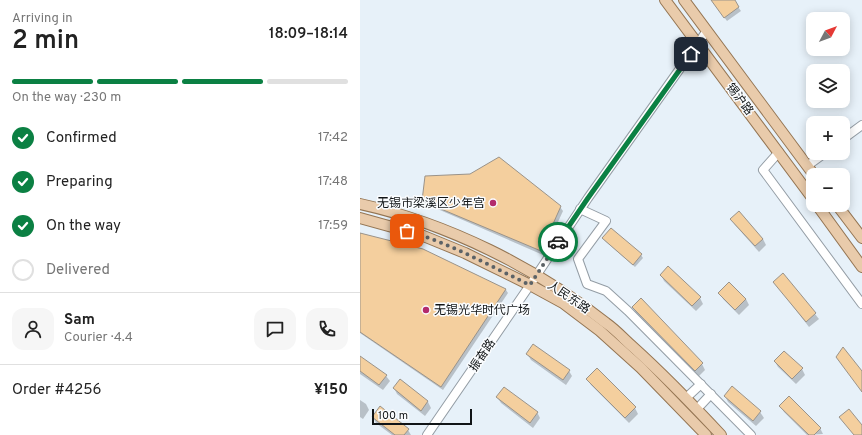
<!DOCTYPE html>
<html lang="en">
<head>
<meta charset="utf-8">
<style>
	body { margin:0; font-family:Overpass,"Noto Sans SC",sans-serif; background:#f6f6f6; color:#222; height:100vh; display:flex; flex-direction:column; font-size:15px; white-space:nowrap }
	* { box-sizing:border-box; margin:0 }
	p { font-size:13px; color:#767676 }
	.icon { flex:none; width:22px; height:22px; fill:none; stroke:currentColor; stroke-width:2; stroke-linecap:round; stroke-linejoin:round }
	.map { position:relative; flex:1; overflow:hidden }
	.panel { display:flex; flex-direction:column; background:#fff; width:360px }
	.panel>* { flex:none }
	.needle { width:26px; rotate:49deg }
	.tools { position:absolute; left:446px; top:12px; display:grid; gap:8px }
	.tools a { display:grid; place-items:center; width:44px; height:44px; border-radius:8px; background:#fff; box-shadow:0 2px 10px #0003; font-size:20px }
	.scale { position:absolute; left:12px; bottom:10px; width:100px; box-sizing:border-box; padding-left:4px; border:2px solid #111517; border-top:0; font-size:11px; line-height:14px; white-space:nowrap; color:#111517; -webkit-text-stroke:3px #fbfdff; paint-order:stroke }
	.pin { position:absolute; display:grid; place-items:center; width:34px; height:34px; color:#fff; margin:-17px; border-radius:8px; box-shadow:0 2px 6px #0006 }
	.courier { position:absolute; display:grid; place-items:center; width:40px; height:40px; margin:-20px; border:3px solid #0b8043; border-radius:50%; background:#fff; color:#222; box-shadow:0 1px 5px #0007 }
	.head em { font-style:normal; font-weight:600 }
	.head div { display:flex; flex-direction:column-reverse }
	.head { display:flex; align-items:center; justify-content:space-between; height:68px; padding:0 12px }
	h1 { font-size:26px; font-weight:600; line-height:30px }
	.bar { display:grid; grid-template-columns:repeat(4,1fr); gap:6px 4px; align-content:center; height:48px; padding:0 12px }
	.bar i { height:5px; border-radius:3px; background:#e0e0e0 }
	.bar .selected { background:#0b8043 }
	.bar p { grid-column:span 4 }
	.line { display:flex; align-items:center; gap:10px; padding:0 12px; border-top:1px solid #e0e0e0 }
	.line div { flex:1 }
	.round { display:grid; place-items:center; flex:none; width:42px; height:42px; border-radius:12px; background:#f6f6f6 }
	ol { padding:0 12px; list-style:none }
	li { display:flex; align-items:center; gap:12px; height:44px }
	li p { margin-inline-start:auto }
	li .icon { padding:4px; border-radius:50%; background:#0b8043; color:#fff; stroke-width:4 }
	li:last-child { color:#767676 }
	li i { width:22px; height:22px; border:2px solid #e0e0e0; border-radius:50% }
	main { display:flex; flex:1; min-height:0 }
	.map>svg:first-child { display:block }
</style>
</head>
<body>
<main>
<section class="panel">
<div class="head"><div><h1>2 min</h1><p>Arriving in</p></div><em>18:09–18:14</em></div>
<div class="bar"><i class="selected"></i><i class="selected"></i><i class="selected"></i><i></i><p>On the way · 230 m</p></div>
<ol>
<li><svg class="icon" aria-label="check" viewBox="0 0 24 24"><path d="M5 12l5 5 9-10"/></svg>Confirmed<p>17:42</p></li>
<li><svg class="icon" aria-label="check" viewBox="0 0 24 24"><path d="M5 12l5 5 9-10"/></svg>Preparing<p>17:48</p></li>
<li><svg class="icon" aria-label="check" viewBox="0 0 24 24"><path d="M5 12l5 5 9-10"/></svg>On the way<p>17:59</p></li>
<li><i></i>Delivered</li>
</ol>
<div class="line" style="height:72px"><a class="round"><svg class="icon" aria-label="person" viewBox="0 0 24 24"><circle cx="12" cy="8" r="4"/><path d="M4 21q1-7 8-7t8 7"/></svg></a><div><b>Sam</b><p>Courier · 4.4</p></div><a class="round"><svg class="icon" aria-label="chat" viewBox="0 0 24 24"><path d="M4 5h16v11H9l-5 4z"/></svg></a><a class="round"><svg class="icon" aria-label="phone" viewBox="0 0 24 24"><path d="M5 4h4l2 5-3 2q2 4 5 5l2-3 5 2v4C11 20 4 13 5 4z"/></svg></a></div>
<div class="line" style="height:52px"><div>Order #4256</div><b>¥150</b></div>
</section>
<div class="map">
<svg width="502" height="435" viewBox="0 0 502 435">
	<rect width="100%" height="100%" fill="#e7f1f9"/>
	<g fill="#0003">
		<polygon points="351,0 373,0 381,11 367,21"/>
		<polygon points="63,200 200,207 203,211 183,255 66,204"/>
		<polygon points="371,219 403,239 406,245 399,252 375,225"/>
		<polygon points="251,229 281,255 283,258 275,267 245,241 243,238"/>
		<polygon points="0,234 146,290 148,293 83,390 0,333"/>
		<polygon points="301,275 340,298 343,304 336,311 304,281"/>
		<polygon points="414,282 455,314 459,319 449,327"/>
		<polygon points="360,293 386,299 389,305 379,315 363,299"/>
		<polygon points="273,307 342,364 345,370 339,376 276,313"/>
		<polygon points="167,354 209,371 212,376 206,385 171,360"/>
		<polygon points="0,357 26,376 30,381 23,390 0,374"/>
		<polygon points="415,362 442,369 445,375 436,384 418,367"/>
		<polygon points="227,379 275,408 278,414 269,423 231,385"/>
		<polygon points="40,380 68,402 71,408 65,416 37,394 34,388"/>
		<polygon points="365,396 400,412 404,418 396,426 368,402"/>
		<polygon points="137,397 177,412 180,418 173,428 141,403"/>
		<polygon points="0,400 6,404 9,410 3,419 0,417"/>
		<polygon points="420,406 460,428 463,434 447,435 424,412"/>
		<polygon points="13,417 48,430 51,435 32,435 16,423"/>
	</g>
	<g fill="#f4cf9e" stroke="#9a938a">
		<polygon points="351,0 375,0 379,7 364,18"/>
		<polygon points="139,157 201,206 181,251 62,201 65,176 110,174"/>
		<polygon points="379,211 403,239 395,246 370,219"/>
		<polygon points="251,228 282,254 273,265 242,238"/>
		<polygon points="0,233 63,249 146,289 81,387 0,332"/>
		<polygon points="308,266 341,297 332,306 300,275"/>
		<polygon points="423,273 456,313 446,322 413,282"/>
		<polygon points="369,282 386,299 375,310 358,293"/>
		<polygon points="281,298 343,363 335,371 272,307"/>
		<polygon points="173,344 210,370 203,380 166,354"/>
		<polygon points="483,347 502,371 502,392 476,357"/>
		<polygon points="424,351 443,368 432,379 414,361"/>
		<polygon points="0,356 27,375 19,385 0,371"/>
		<polygon points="237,368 276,407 265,418 226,379"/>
		<polygon points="40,379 68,401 61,411 33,388"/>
		<polygon points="372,386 401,411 393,421 364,396"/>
		<polygon points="144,387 178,412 170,423 136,397"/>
		<polygon points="429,396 461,428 454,435 449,435 419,406"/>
		<polygon points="20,406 49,429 44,435 35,435 12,417"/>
		<polygon points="489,409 502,425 502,435 494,435 479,417"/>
	</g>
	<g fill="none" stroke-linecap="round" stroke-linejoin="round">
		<defs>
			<g id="minor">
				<polyline points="483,139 502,125"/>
				<polyline points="419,152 403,170 502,304"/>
				<polyline points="447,166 465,153"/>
				<polyline points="220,209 246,221 218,259 227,284 246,291 268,311 391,435"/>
				<polyline points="326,398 341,384"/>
				<polyline points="337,409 351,394"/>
				<polyline points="67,435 170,285 228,198 346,32"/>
			</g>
			<g id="major">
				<polyline points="305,0 453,199"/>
				<polyline points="324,0 454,175"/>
				<path d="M0,204c87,19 177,64 246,119 10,7 18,16 27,24 31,28 60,58 88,88"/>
				<polyline points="457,205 502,267"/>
				<polyline points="477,205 502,238"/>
				<polyline points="0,218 61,235 105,253 170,285 203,303 240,331 281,368 346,435"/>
			</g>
		</defs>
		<use href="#minor" stroke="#949da5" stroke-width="10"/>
		<use href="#major" stroke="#947553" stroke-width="12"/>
		<use href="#minor" stroke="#fff" stroke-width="8"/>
		<use href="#major" stroke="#e9cbab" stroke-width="10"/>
	</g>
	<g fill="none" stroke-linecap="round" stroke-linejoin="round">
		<path stroke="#5c6266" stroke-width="4" stroke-dasharray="0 7.2" d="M47,231c43,12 83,35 123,54l28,-43"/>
		<polyline stroke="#0b8043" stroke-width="5" points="198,242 228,198 331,54"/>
	</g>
	<g fill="#b32b6c" stroke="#fbfdff" stroke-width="1.5">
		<circle cx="133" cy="203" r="4"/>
		<circle cx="66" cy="310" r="4"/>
	</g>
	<g text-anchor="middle" stroke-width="3" stroke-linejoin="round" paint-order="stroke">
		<g font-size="12" fill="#111517" stroke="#fbfdff">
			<text transform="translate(380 99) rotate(53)" y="4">锡沪路</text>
			<text transform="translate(209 297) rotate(34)" y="4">人民东路</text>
			<text transform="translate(122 355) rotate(-56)" y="4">振奋路</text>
		</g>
		<g font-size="12" fill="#111517" stroke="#fbfdff" text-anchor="end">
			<text x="125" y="207">无锡市梁溪区少年宫</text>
			<text x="74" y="314" text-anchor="start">无锡光华时代广场</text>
		</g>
	</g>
</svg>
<div class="tools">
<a><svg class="needle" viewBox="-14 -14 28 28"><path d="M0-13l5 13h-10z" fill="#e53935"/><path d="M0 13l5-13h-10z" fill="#767676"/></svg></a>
<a><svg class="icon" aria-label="layers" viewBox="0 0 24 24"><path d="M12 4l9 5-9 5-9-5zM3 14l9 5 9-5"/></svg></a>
<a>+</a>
<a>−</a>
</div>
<div class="scale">100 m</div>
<div class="pin" style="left:47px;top:231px;background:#ea580c"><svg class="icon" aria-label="bag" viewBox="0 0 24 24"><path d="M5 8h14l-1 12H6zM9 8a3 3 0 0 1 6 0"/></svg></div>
<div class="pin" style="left:331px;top:54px;background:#1f2937"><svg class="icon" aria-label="home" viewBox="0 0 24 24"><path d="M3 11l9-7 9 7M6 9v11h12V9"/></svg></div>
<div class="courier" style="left:198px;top:242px"><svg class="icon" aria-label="car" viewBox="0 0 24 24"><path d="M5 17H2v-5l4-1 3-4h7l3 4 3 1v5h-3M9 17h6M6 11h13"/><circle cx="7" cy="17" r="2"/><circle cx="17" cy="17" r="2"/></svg></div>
</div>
</main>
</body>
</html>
